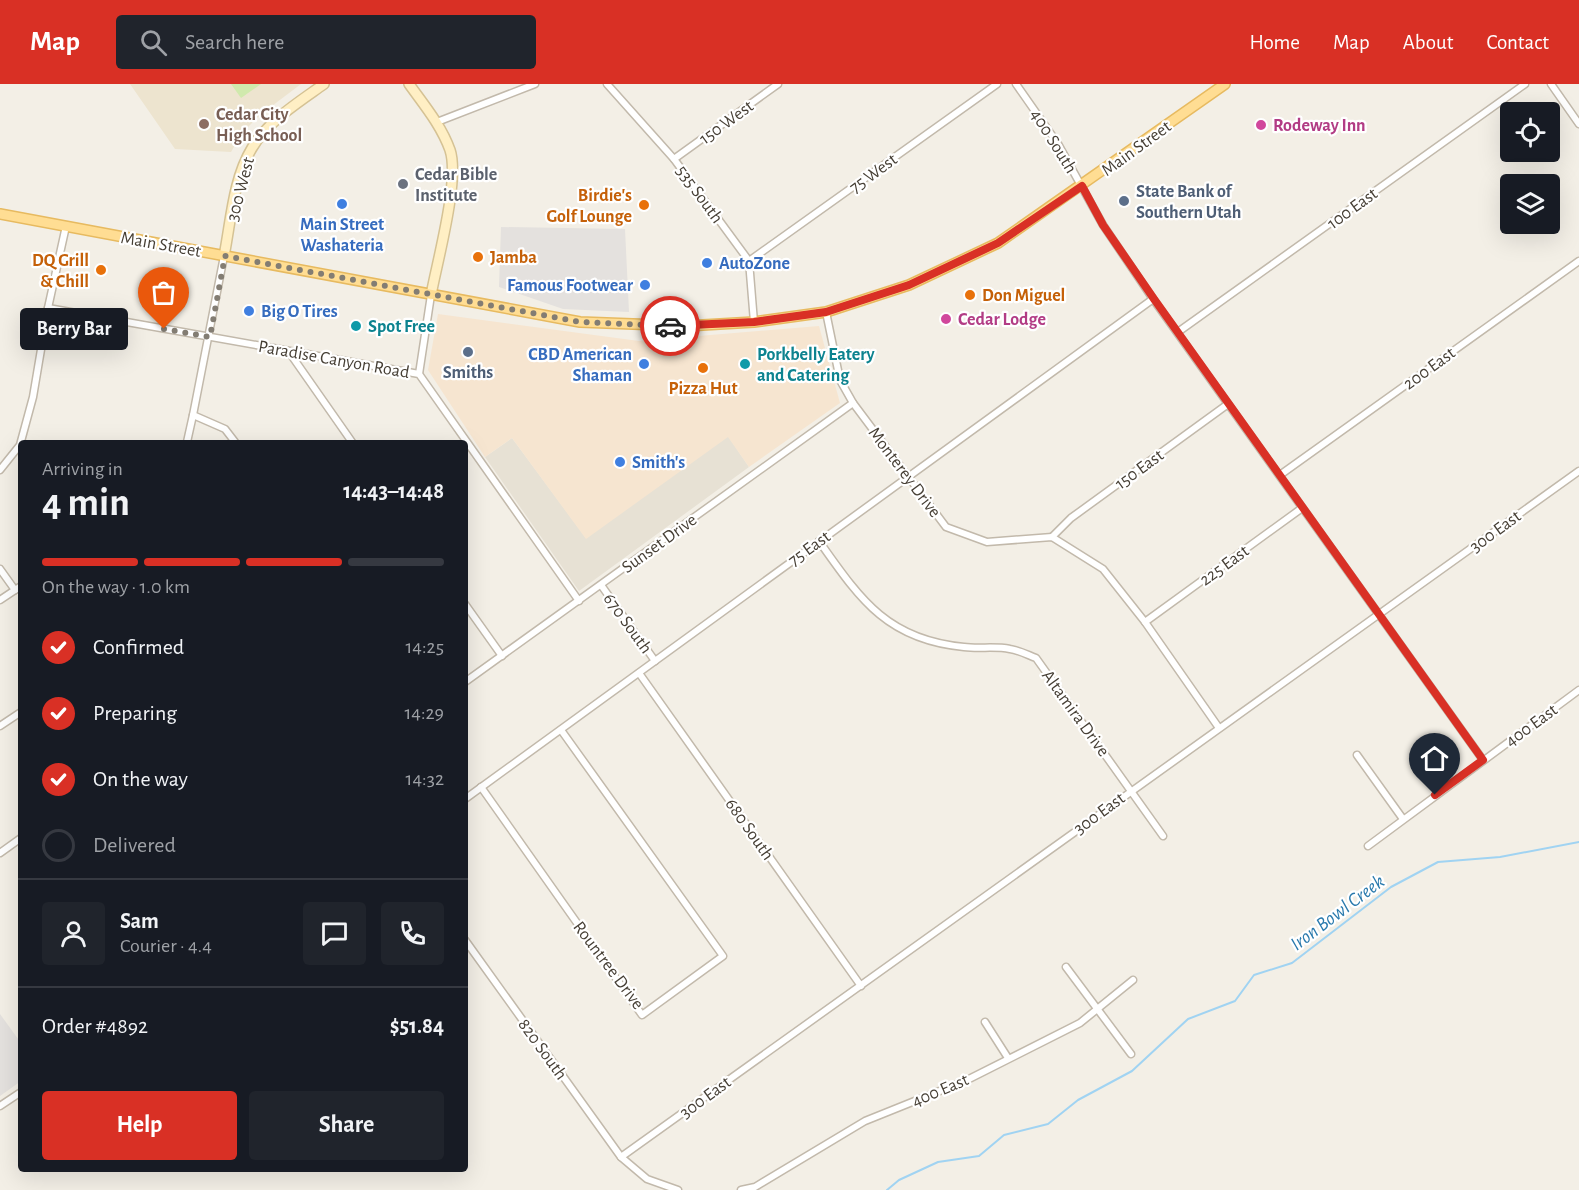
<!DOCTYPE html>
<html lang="en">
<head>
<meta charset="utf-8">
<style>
	body { margin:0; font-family:"Alegreya Sans",sans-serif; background:#20242c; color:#f1f3f6; height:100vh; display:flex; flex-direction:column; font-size:22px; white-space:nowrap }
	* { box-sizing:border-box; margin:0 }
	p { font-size:20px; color:#9ea1a6 }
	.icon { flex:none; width:33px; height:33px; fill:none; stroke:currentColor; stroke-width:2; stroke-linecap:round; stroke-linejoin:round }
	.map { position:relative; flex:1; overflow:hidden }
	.details { position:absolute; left:18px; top:356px; width:450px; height:732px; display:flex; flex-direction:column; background:#171b24; border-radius:6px; box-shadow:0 6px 24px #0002 }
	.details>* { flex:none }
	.fabs { position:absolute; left:1500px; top:18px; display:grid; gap:12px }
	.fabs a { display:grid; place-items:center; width:60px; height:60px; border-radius:6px; background:#171b24; box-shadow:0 6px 24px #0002; font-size:30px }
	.pin { position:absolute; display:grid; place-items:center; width:51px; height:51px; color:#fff; margin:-62px -26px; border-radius:50% 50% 50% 0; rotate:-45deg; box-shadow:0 0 6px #0007 }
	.pin .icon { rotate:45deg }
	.courier { position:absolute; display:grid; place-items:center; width:60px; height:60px; margin:-30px; border:4px solid #d93025; border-radius:50%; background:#fff; color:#222; box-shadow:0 2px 8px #0007 }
	.bubble { position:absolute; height:42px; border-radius:6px; background:#171b24; box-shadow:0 6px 24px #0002; font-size:20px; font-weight:700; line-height:42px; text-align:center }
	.headline em { font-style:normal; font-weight:700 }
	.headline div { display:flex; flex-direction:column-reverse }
	.headline { display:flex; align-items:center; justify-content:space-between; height:102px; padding:0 24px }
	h1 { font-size:39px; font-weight:700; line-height:45px }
	.bar { display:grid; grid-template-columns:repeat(4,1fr); gap:9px 6px; align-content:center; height:72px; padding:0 24px }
	.bar i { height:8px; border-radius:4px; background:#363941 }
	.bar .current { background:#d93025 }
	.bar p { grid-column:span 4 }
	.line { display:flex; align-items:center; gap:15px; padding:0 24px; border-top:2px solid #363941 }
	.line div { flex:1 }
	.round { display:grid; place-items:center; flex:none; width:63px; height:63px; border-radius:6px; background:#20242c }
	ol { padding:0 24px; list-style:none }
	li { display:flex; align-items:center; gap:18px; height:66px }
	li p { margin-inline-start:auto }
	li .icon { padding:6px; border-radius:50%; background:#d93025; color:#fff; stroke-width:4 }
	li:last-child { color:#9ea1a6 }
	li i { width:33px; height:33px; border:3px solid #363941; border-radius:50% }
	.cta { display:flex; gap:12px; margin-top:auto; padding:12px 24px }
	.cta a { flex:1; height:69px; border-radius:6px; background:#d93025; color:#fff; font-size:24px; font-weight:700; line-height:69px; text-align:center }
	.cta a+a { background:#20242c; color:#f1f3f6 }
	header { display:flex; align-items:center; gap:36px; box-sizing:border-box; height:84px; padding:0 30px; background:#d93025; color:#fff }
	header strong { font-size:28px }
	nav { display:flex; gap:33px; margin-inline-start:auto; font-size:21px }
	.search { width:420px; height:54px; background:#20242c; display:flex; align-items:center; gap:15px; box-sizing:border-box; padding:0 21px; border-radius:6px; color:#9ea1a6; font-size:22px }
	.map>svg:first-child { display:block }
</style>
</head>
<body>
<header>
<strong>Map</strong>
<div class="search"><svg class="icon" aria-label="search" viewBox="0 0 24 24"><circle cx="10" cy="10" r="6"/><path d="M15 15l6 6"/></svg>Search here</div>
<nav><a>Home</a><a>Map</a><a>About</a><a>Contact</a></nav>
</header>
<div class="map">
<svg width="1579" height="1106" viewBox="0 0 1579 1106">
	<rect width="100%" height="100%" fill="#f3efe6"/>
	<polygon fill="#e7e1d4" points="728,352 749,383 579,507 485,373 512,354 586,454"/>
	<polygon fill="#f6e5d0" points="438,230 639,257 819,242 840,319 749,383 728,353 586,455 512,354 485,373 428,286"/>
	<polygon fill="#ede4cf" points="130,0 301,0 260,31 242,49 231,68 175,65"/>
	<polygon fill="#d0e9ad" points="231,0 261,0 241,14"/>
	<g fill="#e4e1de">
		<polygon points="501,143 625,145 629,228 563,225 499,203"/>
		<polygon points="0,930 21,959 21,997 0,1012"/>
	</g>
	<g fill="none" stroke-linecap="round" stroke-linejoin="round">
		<polyline stroke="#a0d3f2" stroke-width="2" points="887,1106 899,1096 938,1078 979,1072 1004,1051 1048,1040 1078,1016 1132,987 1188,935 1235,917 1254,891 1292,879 1391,803 1438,778 1500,773 1579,758"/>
		<defs>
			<g id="street">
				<polyline points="607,0 674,75 749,177 754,238"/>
				<polyline points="1016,0 1058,60 1103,141 1153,215 1483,676"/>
				<polyline points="1551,0 1579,40"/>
				<polyline points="437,38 535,0"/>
				<polyline points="674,75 778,0"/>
				<polyline points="224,172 193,331 225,345 235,358"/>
				<polyline points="749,177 997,0"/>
				<polyline points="48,224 419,290 579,517"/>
				<polyline points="826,228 840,296 853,319 946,443 987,458 1052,453 1103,485 1145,538 1219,644"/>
				<polyline points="1178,248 1525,0"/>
				<polyline points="289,268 352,358"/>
				<polyline points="419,290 431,211"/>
				<polyline points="187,358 193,331"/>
				<polyline points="0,386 20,361 33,313 48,224 66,142"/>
				<polyline points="1280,391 1579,177"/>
				<polyline points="1052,453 1071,434 1228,320"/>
				<path d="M819,457c41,58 68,99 145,106 15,2 31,-1 46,2 8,1 18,6 26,9l127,178"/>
				<polyline points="0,485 15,506"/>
				<polyline points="601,501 655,577"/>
				<polyline points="0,516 21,502"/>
				<polyline points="465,520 502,572"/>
				<polyline points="1145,538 1302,424"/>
				<polyline points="639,589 861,902"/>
				<polyline points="465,598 853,319"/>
				<polyline points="0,642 21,628"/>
				<polyline points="1357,671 1403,735"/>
				<polyline points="481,703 642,931 723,872 561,646"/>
				<polyline points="465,715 1153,215"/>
				<polyline points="1368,762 1579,606"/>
				<polyline points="0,769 21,754"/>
				<polyline points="465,856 621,1073 647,1095 678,1106"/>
				<polyline points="1066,883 1131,970"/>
				<polyline points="985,938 1008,974"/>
				<polyline points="0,1022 21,1008"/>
				<polyline points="621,1073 1579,387"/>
				<polyline points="741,1106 755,1103 865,1037 967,996 1080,939 1133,896"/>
			</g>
			<g id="secondary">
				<path d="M409,0c15,21 32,41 41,66 10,30 -13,112 -19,145"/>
				<path d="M224,172c7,-35 9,-77 28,-108 16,-27 47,-46 72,-64"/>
			</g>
			<polyline id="primary" points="0,130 580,238 686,242 754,238 826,228 909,201 998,159 1225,0"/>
		</defs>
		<use href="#street" stroke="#c2b9ab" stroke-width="9"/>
		<use href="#secondary" stroke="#d5c294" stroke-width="12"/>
		<use href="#primary" stroke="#e7ba60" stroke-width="12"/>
		<use href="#street" stroke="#fff" stroke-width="6"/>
		<use href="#secondary" stroke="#ffefc4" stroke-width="9"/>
		<use href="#primary" stroke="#ffdd93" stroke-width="9"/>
	</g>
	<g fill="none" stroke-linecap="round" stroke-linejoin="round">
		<polyline stroke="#837d73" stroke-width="6" stroke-dasharray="0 10.8" points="164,245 210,253 225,172 580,238 670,242"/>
		<polyline stroke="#d93025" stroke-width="8" points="670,242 754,238 826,228 909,201 998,159 1082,102 1103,141 1154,215 1483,676 1435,711"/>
	</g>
	<circle fill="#8d6e63" stroke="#fff" stroke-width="2" cx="204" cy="40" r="6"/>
	<g fill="#d1479c" stroke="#fff" stroke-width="2">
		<circle cx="1261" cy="41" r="6"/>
		<circle cx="946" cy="235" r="6"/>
	</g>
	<circle fill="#6b7280" stroke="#fff" stroke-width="2" cx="403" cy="100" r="6"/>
	<g fill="#5c6f8a" stroke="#fff" stroke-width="2">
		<circle cx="1124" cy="117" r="6"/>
		<circle cx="468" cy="268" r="6"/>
	</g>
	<g fill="#3f7fe0" stroke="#fff" stroke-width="2">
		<circle cx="342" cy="120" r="6"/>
		<circle cx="707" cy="179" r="6"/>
		<circle cx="645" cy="201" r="6"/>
		<circle cx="249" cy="227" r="6"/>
		<circle cx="644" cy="280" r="6"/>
		<circle cx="620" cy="378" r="6"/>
	</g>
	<g fill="#e8710a" stroke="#fff" stroke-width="2">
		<circle cx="644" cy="121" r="6"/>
		<circle cx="478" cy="173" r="6"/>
		<circle cx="101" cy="186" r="6"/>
		<circle cx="970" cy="211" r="6"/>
		<circle cx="703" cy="284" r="6"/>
	</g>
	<g fill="#0f9aa8" stroke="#fff" stroke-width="2">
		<circle cx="356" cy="242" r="6"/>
		<circle cx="745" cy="280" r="6"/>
	</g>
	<g text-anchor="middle" stroke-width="4.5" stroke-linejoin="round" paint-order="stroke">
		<g font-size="18" font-weight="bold" fill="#785e54" stroke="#fff" text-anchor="start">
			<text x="216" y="36">Cedar City<tspan x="216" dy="21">High School</tspan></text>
		</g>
		<g font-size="18" fill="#463f35" stroke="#fff">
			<text transform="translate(726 38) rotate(-36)" y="6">150 West</text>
			<text transform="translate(1054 57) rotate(58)" y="6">400 South</text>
			<text transform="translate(1136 64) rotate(-36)" y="6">Main Street</text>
			<text transform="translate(873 89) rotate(-36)" y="6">75 West</text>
			<text transform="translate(240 105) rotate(-75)" y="6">300 West</text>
			<text transform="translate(700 110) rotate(54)" y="6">535 South</text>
			<text transform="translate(1352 124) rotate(-36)" y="6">100 East</text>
			<text transform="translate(161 160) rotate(10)" y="6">Main Street</text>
			<text transform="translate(334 275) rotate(10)" y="6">Paradise Canyon Road</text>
			<text transform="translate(1429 284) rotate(-36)" y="6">200 East</text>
			<text transform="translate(1139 385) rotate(-36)" y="6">150 East</text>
			<text transform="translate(905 388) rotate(53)" y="6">Monterey Drive</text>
			<text transform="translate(1495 447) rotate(-36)" y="6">300 East</text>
			<text transform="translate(659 459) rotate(-36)" y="6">Sunset Drive</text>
			<text transform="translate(809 464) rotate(-36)" y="6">75 East</text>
			<text transform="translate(1224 481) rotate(-36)" y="6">225 East</text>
			<text transform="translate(628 539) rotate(54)" y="6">670 South</text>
			<text transform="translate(1076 629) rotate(54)" y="6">Altamira Drive</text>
			<text transform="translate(1531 641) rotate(-36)" y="6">400 East</text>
			<text transform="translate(1099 729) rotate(-36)" y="6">300 East</text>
			<text transform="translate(750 745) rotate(55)" y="6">680 South</text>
			<text transform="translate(609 881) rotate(53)" y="6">Rountree Drive</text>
			<text transform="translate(543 965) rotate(54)" y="6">820 South</text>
			<text transform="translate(940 1006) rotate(-23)" y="6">400 East</text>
			<text transform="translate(705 1013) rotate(-36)" y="6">300 East</text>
		</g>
		<g font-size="18" font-weight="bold" fill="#b23c85" stroke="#fff" text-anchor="start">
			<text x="1273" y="47">Rodeway Inn</text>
			<text x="958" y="241">Cedar Lodge</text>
		</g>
		<g font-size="18" font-weight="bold" fill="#5b616d" stroke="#fff" text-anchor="start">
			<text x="415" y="96">Cedar Bible<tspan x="415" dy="21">Institute</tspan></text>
		</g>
		<g font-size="18" font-weight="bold" fill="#4e5e75" stroke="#fff" text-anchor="start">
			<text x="1136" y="113">State Bank of<tspan x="1136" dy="21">Southern Utah</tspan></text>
			<text x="468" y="294" text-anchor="middle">Smiths</text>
		</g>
		<g font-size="18" font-weight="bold" fill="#c56008" stroke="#fff" text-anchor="end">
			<text x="632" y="117">Birdie's<tspan x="632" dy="21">Golf Lounge</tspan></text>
			<text x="490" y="179" text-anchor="start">Jamba</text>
			<text x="89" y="182">DQ Grill<tspan x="89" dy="21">&amp; Chill</tspan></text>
			<text x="982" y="217" text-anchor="start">Don Miguel</text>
			<text x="703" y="310" text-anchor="middle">Pizza Hut</text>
		</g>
		<g font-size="18" font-weight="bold" fill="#366cbe" stroke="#fff" text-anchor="start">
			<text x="342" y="146" text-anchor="middle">Main Street<tspan x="342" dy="21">Washateria</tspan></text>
			<text x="719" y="185">AutoZone</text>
			<text x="633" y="207" text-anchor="end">Famous Footwear</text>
			<text x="261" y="233">Big O Tires</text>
			<text x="632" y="276" text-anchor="end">CBD American<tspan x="632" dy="21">Shaman</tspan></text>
			<text x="632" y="384">Smith's</text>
		</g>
		<g font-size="18" font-weight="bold" fill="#0d838f" stroke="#fff" text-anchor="start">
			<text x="368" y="248">Spot Free</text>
			<text x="757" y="276">Porkbelly Eatery<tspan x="757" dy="21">and Catering</tspan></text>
		</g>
		<g font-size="20" font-style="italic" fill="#2a7aad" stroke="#fff">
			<text transform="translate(1337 828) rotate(-37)" y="7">Iron Bowl Creek</text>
		</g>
	</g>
</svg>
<div class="fabs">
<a><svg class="icon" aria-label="locate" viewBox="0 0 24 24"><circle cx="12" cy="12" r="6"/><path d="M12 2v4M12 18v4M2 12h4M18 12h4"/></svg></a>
<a><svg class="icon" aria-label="layers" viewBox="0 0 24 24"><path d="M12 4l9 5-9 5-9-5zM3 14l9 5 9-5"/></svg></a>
</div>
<div class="pin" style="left:164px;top:245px;background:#ea580c"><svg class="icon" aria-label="bag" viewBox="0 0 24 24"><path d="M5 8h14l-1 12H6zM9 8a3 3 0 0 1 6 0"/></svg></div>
<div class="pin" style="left:1435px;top:711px;background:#1f2937"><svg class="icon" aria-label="home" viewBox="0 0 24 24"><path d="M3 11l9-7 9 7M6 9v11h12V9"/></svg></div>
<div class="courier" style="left:670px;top:242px"><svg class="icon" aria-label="car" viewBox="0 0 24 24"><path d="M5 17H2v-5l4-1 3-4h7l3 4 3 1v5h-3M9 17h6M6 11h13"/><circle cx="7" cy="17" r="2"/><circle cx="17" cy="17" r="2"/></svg></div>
<div class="bubble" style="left:20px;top:224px;width:108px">Berry Bar</div>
<section class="details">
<div class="headline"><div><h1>4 min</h1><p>Arriving in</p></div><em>14:43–14:48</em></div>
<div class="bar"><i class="current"></i><i class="current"></i><i class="current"></i><i></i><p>On the way · 1.0 km</p></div>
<ol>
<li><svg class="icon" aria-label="check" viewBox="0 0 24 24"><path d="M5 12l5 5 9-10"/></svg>Confirmed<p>14:25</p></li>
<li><svg class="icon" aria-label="check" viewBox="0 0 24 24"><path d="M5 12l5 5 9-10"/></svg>Preparing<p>14:29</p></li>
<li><svg class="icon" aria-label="check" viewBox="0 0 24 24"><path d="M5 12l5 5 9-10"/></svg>On the way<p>14:32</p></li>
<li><i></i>Delivered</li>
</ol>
<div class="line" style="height:108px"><a class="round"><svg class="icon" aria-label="person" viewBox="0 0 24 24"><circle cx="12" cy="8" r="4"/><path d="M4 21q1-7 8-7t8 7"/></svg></a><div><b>Sam</b><p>Courier · 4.4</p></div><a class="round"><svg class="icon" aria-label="chat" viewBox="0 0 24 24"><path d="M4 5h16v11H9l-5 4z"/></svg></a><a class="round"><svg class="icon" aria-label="phone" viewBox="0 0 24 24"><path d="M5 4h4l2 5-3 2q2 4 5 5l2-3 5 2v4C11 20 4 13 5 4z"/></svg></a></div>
<div class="line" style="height:78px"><div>Order #4892</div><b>$51.84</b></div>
<div class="cta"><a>Help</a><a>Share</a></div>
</section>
</div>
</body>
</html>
